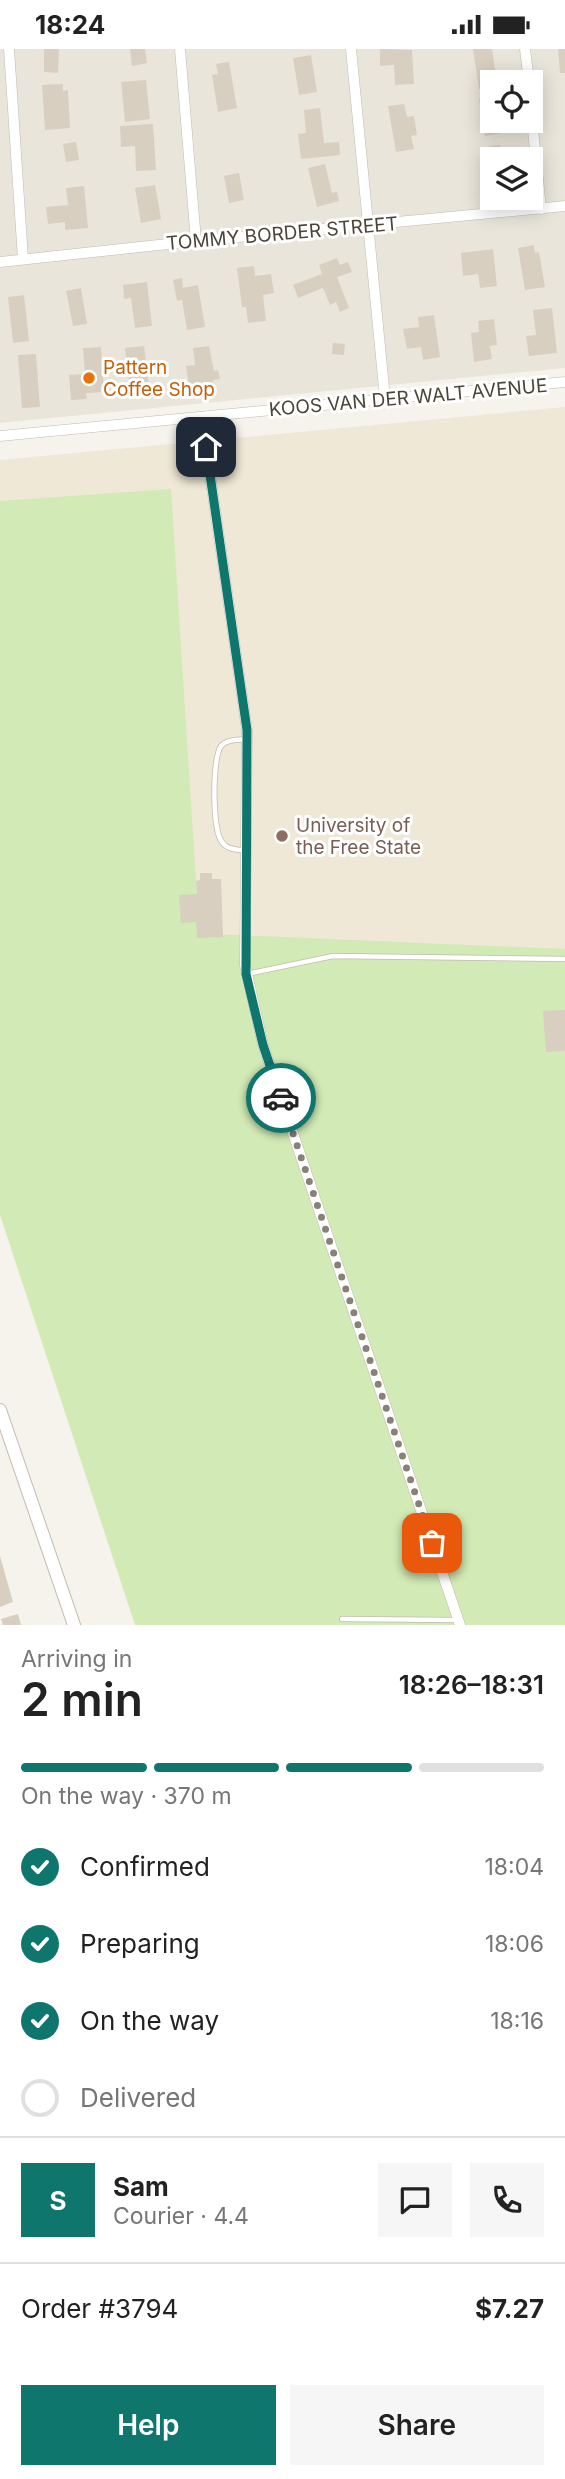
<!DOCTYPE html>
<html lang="en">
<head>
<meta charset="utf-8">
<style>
	body { margin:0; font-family:Inter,sans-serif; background:#f6f6f6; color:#222; height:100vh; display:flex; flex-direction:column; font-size:26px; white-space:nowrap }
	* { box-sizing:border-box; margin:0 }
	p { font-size:23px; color:#767676 }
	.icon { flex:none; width:38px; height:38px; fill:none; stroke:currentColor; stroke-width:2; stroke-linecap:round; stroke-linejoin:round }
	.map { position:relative; height:1576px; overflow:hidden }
	.panel { display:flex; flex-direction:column; background:#fff; flex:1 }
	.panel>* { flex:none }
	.controls { position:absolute; left:480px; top:21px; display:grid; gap:14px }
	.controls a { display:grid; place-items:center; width:63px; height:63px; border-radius:0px; background:#fff; box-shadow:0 4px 18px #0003; font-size:35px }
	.pin { position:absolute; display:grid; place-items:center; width:60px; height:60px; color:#fff; margin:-30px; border-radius:14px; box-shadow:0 4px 10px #0006 }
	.courier { position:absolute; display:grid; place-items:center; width:70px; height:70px; margin:-35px; border:5px solid #0f766e; border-radius:50%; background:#fff; color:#222; box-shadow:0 2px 9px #0007 }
	.head em { font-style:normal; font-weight:600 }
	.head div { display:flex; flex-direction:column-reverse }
	.head { display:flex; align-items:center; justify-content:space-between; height:119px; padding:0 21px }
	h1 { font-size:46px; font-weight:600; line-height:52px }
	.bar { display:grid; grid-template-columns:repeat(4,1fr); gap:10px 7px; align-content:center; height:84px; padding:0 21px }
	.bar i { height:9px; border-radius:5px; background:#e0e0e0 }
	.bar .selected { background:#0f766e }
	.bar p { grid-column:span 4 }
	.line { display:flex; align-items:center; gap:18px; padding:0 21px; border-top:2px solid #e0e0e0 }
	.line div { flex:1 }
	.round { display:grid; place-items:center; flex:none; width:74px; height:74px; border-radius:0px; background:#f6f6f6 }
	ol { padding:0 21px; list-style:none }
	li { display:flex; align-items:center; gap:21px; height:77px }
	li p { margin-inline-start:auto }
	li .icon { padding:7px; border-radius:50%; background:#0f766e; color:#fff; stroke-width:4 }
	li:last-child { color:#767676 }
	li i { width:38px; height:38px; border:4px solid #e0e0e0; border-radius:50% }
	.primary-button { display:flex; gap:14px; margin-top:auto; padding:14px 21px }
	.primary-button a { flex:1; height:80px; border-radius:0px; background:#0f766e; color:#fff; font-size:28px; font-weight:600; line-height:80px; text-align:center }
	.primary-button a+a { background:#f6f6f6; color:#222 }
	.status { display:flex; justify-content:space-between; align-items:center; height:49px; padding:0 35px; background:#fff; direction:ltr }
	.status svg { height:19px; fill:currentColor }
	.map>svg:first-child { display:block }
</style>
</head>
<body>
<div class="status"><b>18:24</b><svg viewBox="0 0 49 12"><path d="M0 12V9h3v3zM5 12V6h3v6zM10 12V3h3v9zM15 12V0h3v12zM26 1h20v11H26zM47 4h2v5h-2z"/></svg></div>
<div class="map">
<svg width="565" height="1576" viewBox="0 0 565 1576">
	<rect width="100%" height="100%" fill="#f6f3ec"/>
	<path fill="#eae5da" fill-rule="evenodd" d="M0,0h565v319l-565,55zM492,33h38v39h-38zM492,110h38v39h-38z"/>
	<polygon fill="#efe8d6" points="565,358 565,1576 0,1164 0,411"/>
	<polygon fill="#d2eab5" points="171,440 197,849 210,885 565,900 565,1576 135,1576 0,1166 0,452"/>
	<g fill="#d8cfc1">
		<polygon points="44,0 59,0 58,24 44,23"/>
		<polygon points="130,0 145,0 147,14 132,17"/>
		<polygon points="380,0 412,1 414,35 395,36 394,16 380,17"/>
		<polygon points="473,0 492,0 496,27 489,28 491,38 479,40"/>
		<polygon points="558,0 565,0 565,24 560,24"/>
		<polygon points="311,6 317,43 299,46 293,9"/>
		<polygon points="229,13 237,59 218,63 212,26 218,25 216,15"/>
		<polygon points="146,31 150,70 125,73 121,33"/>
		<polygon points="63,35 63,42 68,41 70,79 45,81 42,36"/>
		<polygon points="492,47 492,72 500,72 502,84 485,87 479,50"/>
		<polygon points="404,55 407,68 414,67 417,86 411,87 414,100 396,103 388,57"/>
		<polygon points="320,59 324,94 339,93 340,106 301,110 298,85 306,84 304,61"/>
		<polygon points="153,75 156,121 136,122 135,97 121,98 120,77"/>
		<polygon points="76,93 79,111 66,113 63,95"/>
		<polygon points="500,96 503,110 492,110 490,125 486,98"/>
		<polygon points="325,115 332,144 337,143 339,152 317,158 308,119"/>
		<polygon points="239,124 244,151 229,154 224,127"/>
		<polygon points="155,136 161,170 141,174 135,139"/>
		<polygon points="84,137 88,179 65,181 65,173 48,175 46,158 68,156 66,139"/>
		<polygon points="534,196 535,204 539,203 545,238 525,241 518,199"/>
		<polygon points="493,200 497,237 480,239 478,225 463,227 461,204"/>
		<polygon points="337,209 340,216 348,213 352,223 337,228 349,259 340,263 336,253 330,256 323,239 298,249 293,236 322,225 319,216"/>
		<polygon points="254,217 255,227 271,225 274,244 263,246 266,272 248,274 246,258 242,258 237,219"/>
		<polygon points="182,229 183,239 198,236 205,278 187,281 182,251 177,252 173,231"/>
		<polygon points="147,233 152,277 135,279 131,249 124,250 123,236"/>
		<polygon points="81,239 87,275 73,277 66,242"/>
		<polygon points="24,246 29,292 13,294 8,248"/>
		<polygon points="552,259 557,304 529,307 526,287 536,286 533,261"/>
		<polygon points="434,266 440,308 423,311 421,298 407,300 403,280 419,278 418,268"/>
		<polygon points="494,270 497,296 490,297 492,310 474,313 471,284 479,283 478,272"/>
		<polygon points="333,294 345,295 344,306 332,305"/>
		<polygon points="144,297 150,345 131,348 125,299"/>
		<polygon points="209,297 214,322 218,321 220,330 213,331 214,338 199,341 198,336 189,337 186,317 195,316 193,299"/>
		<polygon points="101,298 104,343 86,344 87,350 71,351 69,326 85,325 83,299"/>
		<polygon points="36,305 40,358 22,359 18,306"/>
		<polygon points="200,824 212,824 212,830 221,830 223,888 197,889 196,873 181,874 179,846 197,845 196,832 200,831"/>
		<polygon points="565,961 565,1002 546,1003 543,962"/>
		<polygon points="0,1507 13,1553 0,1558"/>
		<polygon points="18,1565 21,1576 3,1576 1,1570"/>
	</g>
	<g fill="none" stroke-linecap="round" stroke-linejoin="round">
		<defs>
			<g id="service">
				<path d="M246,802c-9,-2 -19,-1 -24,-9 -10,-12 -10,-84 -1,-96 6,-7 17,-6 25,-7"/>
				<polyline points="247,925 333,907 565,910"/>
				<polyline points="342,1570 457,1571"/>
			</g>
			<g id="minor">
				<polyline points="9,0 23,210"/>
				<polyline points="180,0 196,192"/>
				<polyline points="351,0 385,349"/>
				<polyline points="525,0 529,33"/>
				<polyline points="530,51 541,160"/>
				<polyline points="0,213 196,192 565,157"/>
				<polyline points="0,387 565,333"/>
				<polyline points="206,398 247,681 245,916 263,996 460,1576"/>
			</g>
			<polyline id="tertiary" points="0,1361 74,1576"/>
		</defs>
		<use href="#service" stroke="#c2bbae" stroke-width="6"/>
		<use href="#minor" stroke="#c2bbae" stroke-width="11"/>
		<use href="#tertiary" stroke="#c2bbae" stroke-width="14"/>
		<use href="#service" stroke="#fff" stroke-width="4.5"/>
		<use href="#minor" stroke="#fff" stroke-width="10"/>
		<use href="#tertiary" stroke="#fff" stroke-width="12"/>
	</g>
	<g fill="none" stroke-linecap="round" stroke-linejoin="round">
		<polyline stroke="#878178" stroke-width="7" stroke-dasharray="0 12.6" points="281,1049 432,1494"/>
		<polyline stroke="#0f766e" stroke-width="9" points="206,398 247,681 246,925 263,996 281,1049"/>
	</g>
	<circle fill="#e8710a" stroke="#fff" stroke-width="2.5" cx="89" cy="329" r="7"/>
	<circle fill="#8d6e63" stroke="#fff" stroke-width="2.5" cx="282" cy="787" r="7"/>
	<g text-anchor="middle" stroke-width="6" stroke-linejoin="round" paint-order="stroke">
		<g font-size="19" fill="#4b4439" stroke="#fff">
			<text transform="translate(282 184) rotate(-5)" y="7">TOMMY BORDER STREET</text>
			<text transform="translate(408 348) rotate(-5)" y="7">KOOS VAN DER WALT AVENUE</text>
		</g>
		<g font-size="19" fill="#c56008" stroke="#fff" text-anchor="start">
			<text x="103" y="325">Pattern<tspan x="103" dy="22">Coffee Shop</tspan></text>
		</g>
		<g font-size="19" fill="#785e54" stroke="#fff" text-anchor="start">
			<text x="296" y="783">University of<tspan x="296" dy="22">the Free State</tspan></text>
		</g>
	</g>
</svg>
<div class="controls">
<a><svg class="icon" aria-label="locate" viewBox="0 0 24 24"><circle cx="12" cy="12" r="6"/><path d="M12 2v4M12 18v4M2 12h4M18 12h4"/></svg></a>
<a><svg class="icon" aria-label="layers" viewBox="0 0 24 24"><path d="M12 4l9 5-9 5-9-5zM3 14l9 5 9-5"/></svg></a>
</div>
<div class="pin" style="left:432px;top:1494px;background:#ea580c"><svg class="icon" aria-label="bag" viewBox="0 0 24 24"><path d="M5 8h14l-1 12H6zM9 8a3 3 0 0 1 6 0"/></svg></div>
<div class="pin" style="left:206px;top:398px;background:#1f2937"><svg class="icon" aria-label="home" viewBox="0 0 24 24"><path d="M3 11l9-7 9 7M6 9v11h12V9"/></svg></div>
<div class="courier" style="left:281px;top:1049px"><svg class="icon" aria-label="car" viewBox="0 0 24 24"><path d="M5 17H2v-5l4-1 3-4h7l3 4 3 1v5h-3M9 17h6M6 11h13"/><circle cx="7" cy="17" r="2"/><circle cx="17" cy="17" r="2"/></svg></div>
</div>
<section class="panel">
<div class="head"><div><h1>2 min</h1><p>Arriving in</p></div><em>18:26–18:31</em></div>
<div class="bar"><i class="selected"></i><i class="selected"></i><i class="selected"></i><i></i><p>On the way · 370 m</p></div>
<ol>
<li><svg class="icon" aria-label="check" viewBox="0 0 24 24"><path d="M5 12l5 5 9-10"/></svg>Confirmed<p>18:04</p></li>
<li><svg class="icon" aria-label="check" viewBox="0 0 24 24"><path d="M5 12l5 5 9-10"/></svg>Preparing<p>18:06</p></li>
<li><svg class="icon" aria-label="check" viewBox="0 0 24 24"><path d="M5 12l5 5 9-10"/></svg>On the way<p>18:16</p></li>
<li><i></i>Delivered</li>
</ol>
<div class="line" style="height:126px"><b class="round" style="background:#0f766e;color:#fff">S</b><div><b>Sam</b><p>Courier · 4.4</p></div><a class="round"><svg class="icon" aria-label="chat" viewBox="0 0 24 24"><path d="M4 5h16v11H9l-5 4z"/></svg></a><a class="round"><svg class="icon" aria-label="phone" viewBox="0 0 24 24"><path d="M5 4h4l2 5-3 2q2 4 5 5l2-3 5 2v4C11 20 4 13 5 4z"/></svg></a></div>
<div class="line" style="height:91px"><div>Order #3794</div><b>$7.27</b></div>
<div class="primary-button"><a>Help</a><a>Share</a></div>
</section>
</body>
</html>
